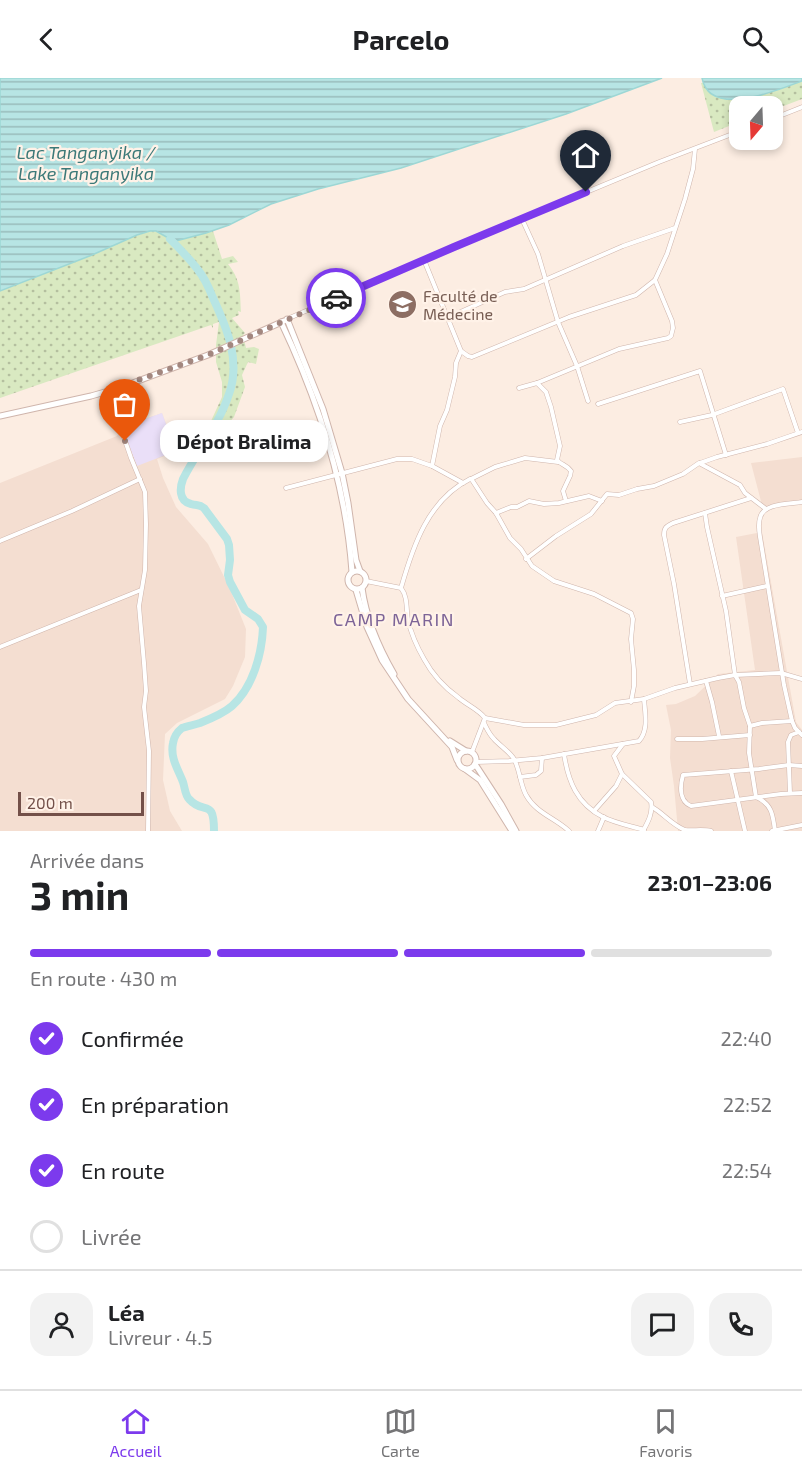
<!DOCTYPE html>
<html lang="fr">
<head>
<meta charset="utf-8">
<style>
	body { margin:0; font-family:"Exo 2",sans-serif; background:#f2f2f2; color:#202124; height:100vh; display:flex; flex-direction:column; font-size:22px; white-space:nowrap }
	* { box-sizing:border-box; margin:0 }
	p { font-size:20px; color:#757577 }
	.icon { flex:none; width:33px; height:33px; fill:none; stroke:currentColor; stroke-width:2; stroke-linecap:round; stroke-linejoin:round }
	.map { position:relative; height:753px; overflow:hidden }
	.panel { display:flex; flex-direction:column; background:#fff; flex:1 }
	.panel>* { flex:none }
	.needle { width:39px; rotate:199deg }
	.fabs { position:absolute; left:729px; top:18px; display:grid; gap:12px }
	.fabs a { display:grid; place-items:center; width:54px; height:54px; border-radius:12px; background:#fff; box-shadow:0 3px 9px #0003; font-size:30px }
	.scale { position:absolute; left:18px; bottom:15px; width:126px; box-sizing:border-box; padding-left:6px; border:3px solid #735049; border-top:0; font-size:16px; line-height:21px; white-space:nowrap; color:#735049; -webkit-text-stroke:4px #fff2e8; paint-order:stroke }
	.pin { position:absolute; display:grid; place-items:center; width:51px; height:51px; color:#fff; margin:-62px -26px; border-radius:50% 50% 50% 0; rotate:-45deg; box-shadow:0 0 6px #0007 }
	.pin .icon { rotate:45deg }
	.courier { position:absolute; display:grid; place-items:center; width:60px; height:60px; margin:-30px; border:4px solid #7c3aed; border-radius:50%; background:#fff; color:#222; box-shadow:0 2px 8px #0007 }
	.bubble { position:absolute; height:42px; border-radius:18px; background:#fff; box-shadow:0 3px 9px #0003; font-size:20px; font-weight:700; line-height:42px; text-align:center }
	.head em { font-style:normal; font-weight:700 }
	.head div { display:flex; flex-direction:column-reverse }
	.head { display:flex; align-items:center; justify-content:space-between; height:102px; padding:0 30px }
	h1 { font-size:39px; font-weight:700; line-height:45px }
	.bar { display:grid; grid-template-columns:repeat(4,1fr); gap:9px 6px; align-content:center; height:72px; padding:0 30px }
	.bar i { height:8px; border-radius:4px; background:#e0e0e0 }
	.bar .on { background:#7c3aed }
	.bar p { grid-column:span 4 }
	.line { display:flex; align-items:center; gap:15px; padding:0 30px; border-top:2px solid #e0e0e0 }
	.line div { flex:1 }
	.round { display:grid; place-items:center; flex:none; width:63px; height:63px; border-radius:18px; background:#f2f2f2 }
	ol { padding:0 30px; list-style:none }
	li { display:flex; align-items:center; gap:18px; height:66px }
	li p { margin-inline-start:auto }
	li .icon { padding:6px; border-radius:50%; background:#7c3aed; color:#fff; stroke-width:4 }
	li:last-child { color:#757577 }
	li i { width:33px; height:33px; border:3px solid #e0e0e0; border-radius:50% }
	header { display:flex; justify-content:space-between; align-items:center; height:78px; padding:0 30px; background:#fff; font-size:27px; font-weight:700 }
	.tab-bar { display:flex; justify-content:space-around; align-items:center; height:84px; border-top:2px solid #e0e0e0; background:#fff; font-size:16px; color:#757577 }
	.tab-bar a { display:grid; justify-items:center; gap:3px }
	.tab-bar .on { color:#7c3aed }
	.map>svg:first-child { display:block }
</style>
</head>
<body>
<header><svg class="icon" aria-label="back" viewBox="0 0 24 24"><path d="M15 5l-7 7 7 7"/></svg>Parcelo<svg class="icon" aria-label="search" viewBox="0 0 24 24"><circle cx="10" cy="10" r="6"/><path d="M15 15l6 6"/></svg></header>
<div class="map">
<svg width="802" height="753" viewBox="0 0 802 753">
	<defs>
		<pattern id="grass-dots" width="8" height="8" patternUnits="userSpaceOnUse" patternTransform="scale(1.5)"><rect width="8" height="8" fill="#d9e9c1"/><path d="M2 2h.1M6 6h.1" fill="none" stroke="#b4bf9f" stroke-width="1.8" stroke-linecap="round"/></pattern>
		<pattern id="water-rules" width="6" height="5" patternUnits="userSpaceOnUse" patternTransform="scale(1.5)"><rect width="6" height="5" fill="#b7e5e4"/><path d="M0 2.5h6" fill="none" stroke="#99bcbb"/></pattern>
	</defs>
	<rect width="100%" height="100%" fill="#fcede2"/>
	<g fill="#f4ded1">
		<polygon points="162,335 176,373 157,381 163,400 176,429 208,466 230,511 246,551 245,579 233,608 225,621 177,645 165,656 163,702 170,733 182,753 0,753 0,405 117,358 122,349"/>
		<polygon points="802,379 802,426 763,431 751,385"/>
		<polygon points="762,454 796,644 802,652 802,753 678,753 674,708 670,680 671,652 666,627 676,626 695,618 718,596 755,592 736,459"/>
	</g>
	<polygon fill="#eadff8" points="162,335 176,373 137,388 122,349"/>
	<g fill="url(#grass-dots)">
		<path d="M802,3v18l-29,11 -1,-4h-32l-1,16 -25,10 -13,-49h2c4,6 14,14 22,16 14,5 63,-12 77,-18z"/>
		<path d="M151,153l8,1 11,7 36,-6 7,-2 9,28 11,-3 5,6 -10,2c13,16 12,29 13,48l-3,-1 1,4 -7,3 13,15 -2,2 3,13 8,-1 5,2 -3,15 -8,-2 -6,13 3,12 -11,30 -5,6 -7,2 -6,11 -10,-4 16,-35v-15l-6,-20v-17l3,-23 -6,2v4l-2,-3 -211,73v-107l92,-36 31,-15z"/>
	</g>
	<g fill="url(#water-rules)" stroke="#9dd7d5" stroke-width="1.5">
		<polygon points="0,0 662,0 566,36 401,90 318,111 271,126 229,147 206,155 176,163 170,161 156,153 150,153 137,157 92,177 0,213"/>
		<path d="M702,0h100v3c-24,9 -92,38 -100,-3z"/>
	</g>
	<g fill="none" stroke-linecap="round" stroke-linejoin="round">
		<path stroke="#b7e5e4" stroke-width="8" d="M170,161c10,10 20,20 28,31 7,8 11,18 15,28 14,30 28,63 16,96 -10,31 -32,57 -46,85 -3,8 -5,22 8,25 6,2 8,0 13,4l23,31 2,6 1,15 -2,15 2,7 15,28 13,9 5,8c-1,27 -10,60 -31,79 -8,7 -22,13 -32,17 -6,2 -13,3 -18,5 -5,4 -8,9 -9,15 -3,15 5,26 10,39 2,6 2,13 6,17 15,17 25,-2 25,32"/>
		<defs>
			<g id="minor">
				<polyline points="772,41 802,29"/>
				<polyline points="522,141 538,176 558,244 577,288 588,323"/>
				<polyline points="424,182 461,273 468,278 472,279 569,239 636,217 655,202 667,176 685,121 693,91 695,71"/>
				<polyline points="447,240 496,218 505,214 524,211 623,168 675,150"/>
				<polyline points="287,241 485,156 659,84 740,53"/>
				<polyline points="537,305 619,271 668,260 671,258 673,250 672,243 655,202"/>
				<path d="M519,310l18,-5 9,9 5,15 9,39 -3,14c4,5 10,5 14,11l-1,5 -7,15 3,10"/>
				<polyline points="108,313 131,380 145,414 146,446 145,492 139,528 144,585 146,613 144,629 149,673 148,753"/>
				<polyline points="598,326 700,293 726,377"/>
				<polyline points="680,344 712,337 783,311 798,355"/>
				<polyline points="700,385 717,379 767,366 802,354"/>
				<polyline points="432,388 440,348 447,332 455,299 456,285 461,273"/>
				<polyline points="471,401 495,389 525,380 558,384"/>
				<polyline points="286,410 397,381 412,381 432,388 463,405"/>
				<path d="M802,424c-13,2 -39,1 -42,16 -2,6 -1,13 0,19l24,148 8,36 3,7 7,7"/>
				<polyline points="496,435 511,429 517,429 529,423 544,426 559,425 589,418 602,423"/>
				<path d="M705,435l2,14 19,84 9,64 4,7 5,26 6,18 -1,27 7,44c16,7 17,18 19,34"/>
				<polyline points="0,463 72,433 140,401"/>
				<polyline points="526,481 556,458 591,436 607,416 619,417 637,411 654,408 683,396 699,385 740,407 745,415 766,431"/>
				<path d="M366,503l35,7c7,9 5,21 7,32 3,13 9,27 16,39 8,15 21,29 35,39 8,7 19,11 26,20l-13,34"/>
				<path d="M401,510c12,-42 27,-88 69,-109l2,1 15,23 9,10 14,25 11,11 11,17 22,15 40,13 37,19 2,6 -2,20 3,31v16l-3,16"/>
				<polyline points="722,518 767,508"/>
				<polyline points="0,569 141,512"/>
				<polyline points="706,603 712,624 719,658"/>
				<path d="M690,606l-16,-100 -10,-49c0,-8 3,-9 9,-12l78,-25"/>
				<polyline points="485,640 524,647 556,647 596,637 615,625 644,621 675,610 718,600 735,597 781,595 802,601"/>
				<path d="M484,645c3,6 5,11 10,16 6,7 15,12 20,20 6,11 6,25 12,36 10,18 29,23 43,36"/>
				<polyline points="750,648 762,645 792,643"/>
				<polyline points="677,661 702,661 750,657"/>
				<path d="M623,666l-9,12 8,18 29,28c2,11 -3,20 -8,29"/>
				<path d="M564,676c4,27 13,50 39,63 12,6 28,9 41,13"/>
				<path d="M476,684l33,-1 33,-3 97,-17c10,-11 6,-28 5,-42"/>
				<path d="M802,688l-13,-1 -30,4 -76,6c-3,11 -4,26 8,31l90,-12 21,-1"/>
				<polyline points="731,693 745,753"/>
				<polyline points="520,699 536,697 541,693 542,680"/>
				<polyline points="790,715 788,664 791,657 799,654"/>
				<path d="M652,729c11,6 20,18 33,23 8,1 18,-1 26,1"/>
				<polyline points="594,733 616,708 622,696"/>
				<polyline points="598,753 604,739"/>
				<polyline points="772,753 802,747"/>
			</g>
			<g id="tertiary">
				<polyline points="287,241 323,331 342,395 348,425 356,482 360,493"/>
				<path d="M281,244c37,78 65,163 71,250"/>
				<polyline points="0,338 91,318 119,310 208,277 284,243"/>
				<circle cx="357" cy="502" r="9"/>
				<path d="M362,510c4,30 17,60 32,86"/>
				<polyline points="356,512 367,549 382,582 408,621 452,669 457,682"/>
				<polyline points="450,663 466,673"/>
				<circle cx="467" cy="682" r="9"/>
				<polyline points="475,686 501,726 516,753"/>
				<polyline points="465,691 480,702 512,753"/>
			</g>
		</defs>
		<use href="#minor" stroke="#cfb5ac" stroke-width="5"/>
		<use href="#tertiary" stroke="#cfb5ac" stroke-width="7"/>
		<use href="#minor" stroke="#fff" stroke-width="4"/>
		<use href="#tertiary" stroke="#fff" stroke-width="5"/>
	</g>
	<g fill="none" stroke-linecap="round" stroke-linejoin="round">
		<polyline stroke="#a3877f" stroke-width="6" stroke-dasharray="0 10.8" points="125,363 108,313 208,277 336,220"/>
		<polyline stroke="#7c3aed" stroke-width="8" points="336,220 454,169 586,114"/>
	</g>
	<defs>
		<symbol id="university-disc" viewBox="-11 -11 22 22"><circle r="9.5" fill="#8d6e63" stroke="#fff2e8"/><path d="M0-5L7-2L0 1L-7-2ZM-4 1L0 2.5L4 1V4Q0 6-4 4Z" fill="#fff"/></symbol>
	</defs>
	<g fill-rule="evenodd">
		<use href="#university-disc" x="386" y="210" width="33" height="33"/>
	</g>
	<g text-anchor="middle" stroke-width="4.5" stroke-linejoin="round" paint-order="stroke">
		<g font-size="16" fill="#785e54" stroke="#fff2e8" text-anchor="start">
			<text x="423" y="224">Faculté de<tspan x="423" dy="18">Médecine</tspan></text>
		</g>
		<g font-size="18" font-style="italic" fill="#3c7978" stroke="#fff2e8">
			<text x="86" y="81">Lac Tanganyika /<tspan x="86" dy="21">Lake Tanganyika</tspan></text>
		</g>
		<g font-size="18" letter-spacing="1.5" fill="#7d6497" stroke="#fff2e8">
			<text x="394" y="548">CAMP MARIN</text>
		</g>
	</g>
</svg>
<div class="fabs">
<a><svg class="needle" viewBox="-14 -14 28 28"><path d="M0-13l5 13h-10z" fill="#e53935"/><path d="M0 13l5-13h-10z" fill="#757577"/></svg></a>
</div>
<div class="scale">200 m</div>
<div class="pin" style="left:125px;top:363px;background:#ea580c"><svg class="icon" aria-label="bag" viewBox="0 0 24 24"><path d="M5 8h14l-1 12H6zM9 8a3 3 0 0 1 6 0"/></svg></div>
<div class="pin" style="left:586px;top:114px;background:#1f2937"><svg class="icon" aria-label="home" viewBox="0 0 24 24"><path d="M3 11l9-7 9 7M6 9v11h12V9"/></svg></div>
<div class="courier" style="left:336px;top:220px"><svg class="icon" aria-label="car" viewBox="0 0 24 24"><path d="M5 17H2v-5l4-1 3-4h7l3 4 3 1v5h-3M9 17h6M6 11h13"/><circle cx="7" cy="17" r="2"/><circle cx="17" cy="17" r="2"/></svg></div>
<div class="bubble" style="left:160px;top:342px;width:168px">Dépot Bralima</div>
</div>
<section class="panel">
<div class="head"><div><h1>3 min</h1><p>Arrivée dans</p></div><em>23:01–23:06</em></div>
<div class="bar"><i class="on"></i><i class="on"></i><i class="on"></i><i></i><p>En route · 430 m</p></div>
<ol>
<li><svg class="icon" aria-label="check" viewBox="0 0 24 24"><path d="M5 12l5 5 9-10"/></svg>Confirmée<p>22:40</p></li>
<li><svg class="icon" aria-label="check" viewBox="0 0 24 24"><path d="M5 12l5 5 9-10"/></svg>En préparation<p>22:52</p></li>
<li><svg class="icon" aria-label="check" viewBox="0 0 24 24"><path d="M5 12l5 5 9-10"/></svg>En route<p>22:54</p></li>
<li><i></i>Livrée</li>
</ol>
<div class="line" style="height:108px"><a class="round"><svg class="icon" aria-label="person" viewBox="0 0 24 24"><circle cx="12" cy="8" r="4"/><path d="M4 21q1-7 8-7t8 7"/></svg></a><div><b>Léa</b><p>Livreur · 4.5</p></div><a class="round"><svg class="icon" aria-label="chat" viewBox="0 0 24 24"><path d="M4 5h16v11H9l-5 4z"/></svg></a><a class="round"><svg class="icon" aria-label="phone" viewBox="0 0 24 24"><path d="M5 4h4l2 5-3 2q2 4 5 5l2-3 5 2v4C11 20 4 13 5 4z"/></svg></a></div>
</section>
<nav class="tab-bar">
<a class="on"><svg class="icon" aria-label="home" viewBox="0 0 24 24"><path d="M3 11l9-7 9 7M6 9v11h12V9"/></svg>Accueil</a>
<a><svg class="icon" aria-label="map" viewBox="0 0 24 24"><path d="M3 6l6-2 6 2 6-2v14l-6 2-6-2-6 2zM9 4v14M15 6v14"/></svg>Carte</a>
<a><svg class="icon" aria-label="saved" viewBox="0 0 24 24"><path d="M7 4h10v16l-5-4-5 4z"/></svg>Favoris</a>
</nav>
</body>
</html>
